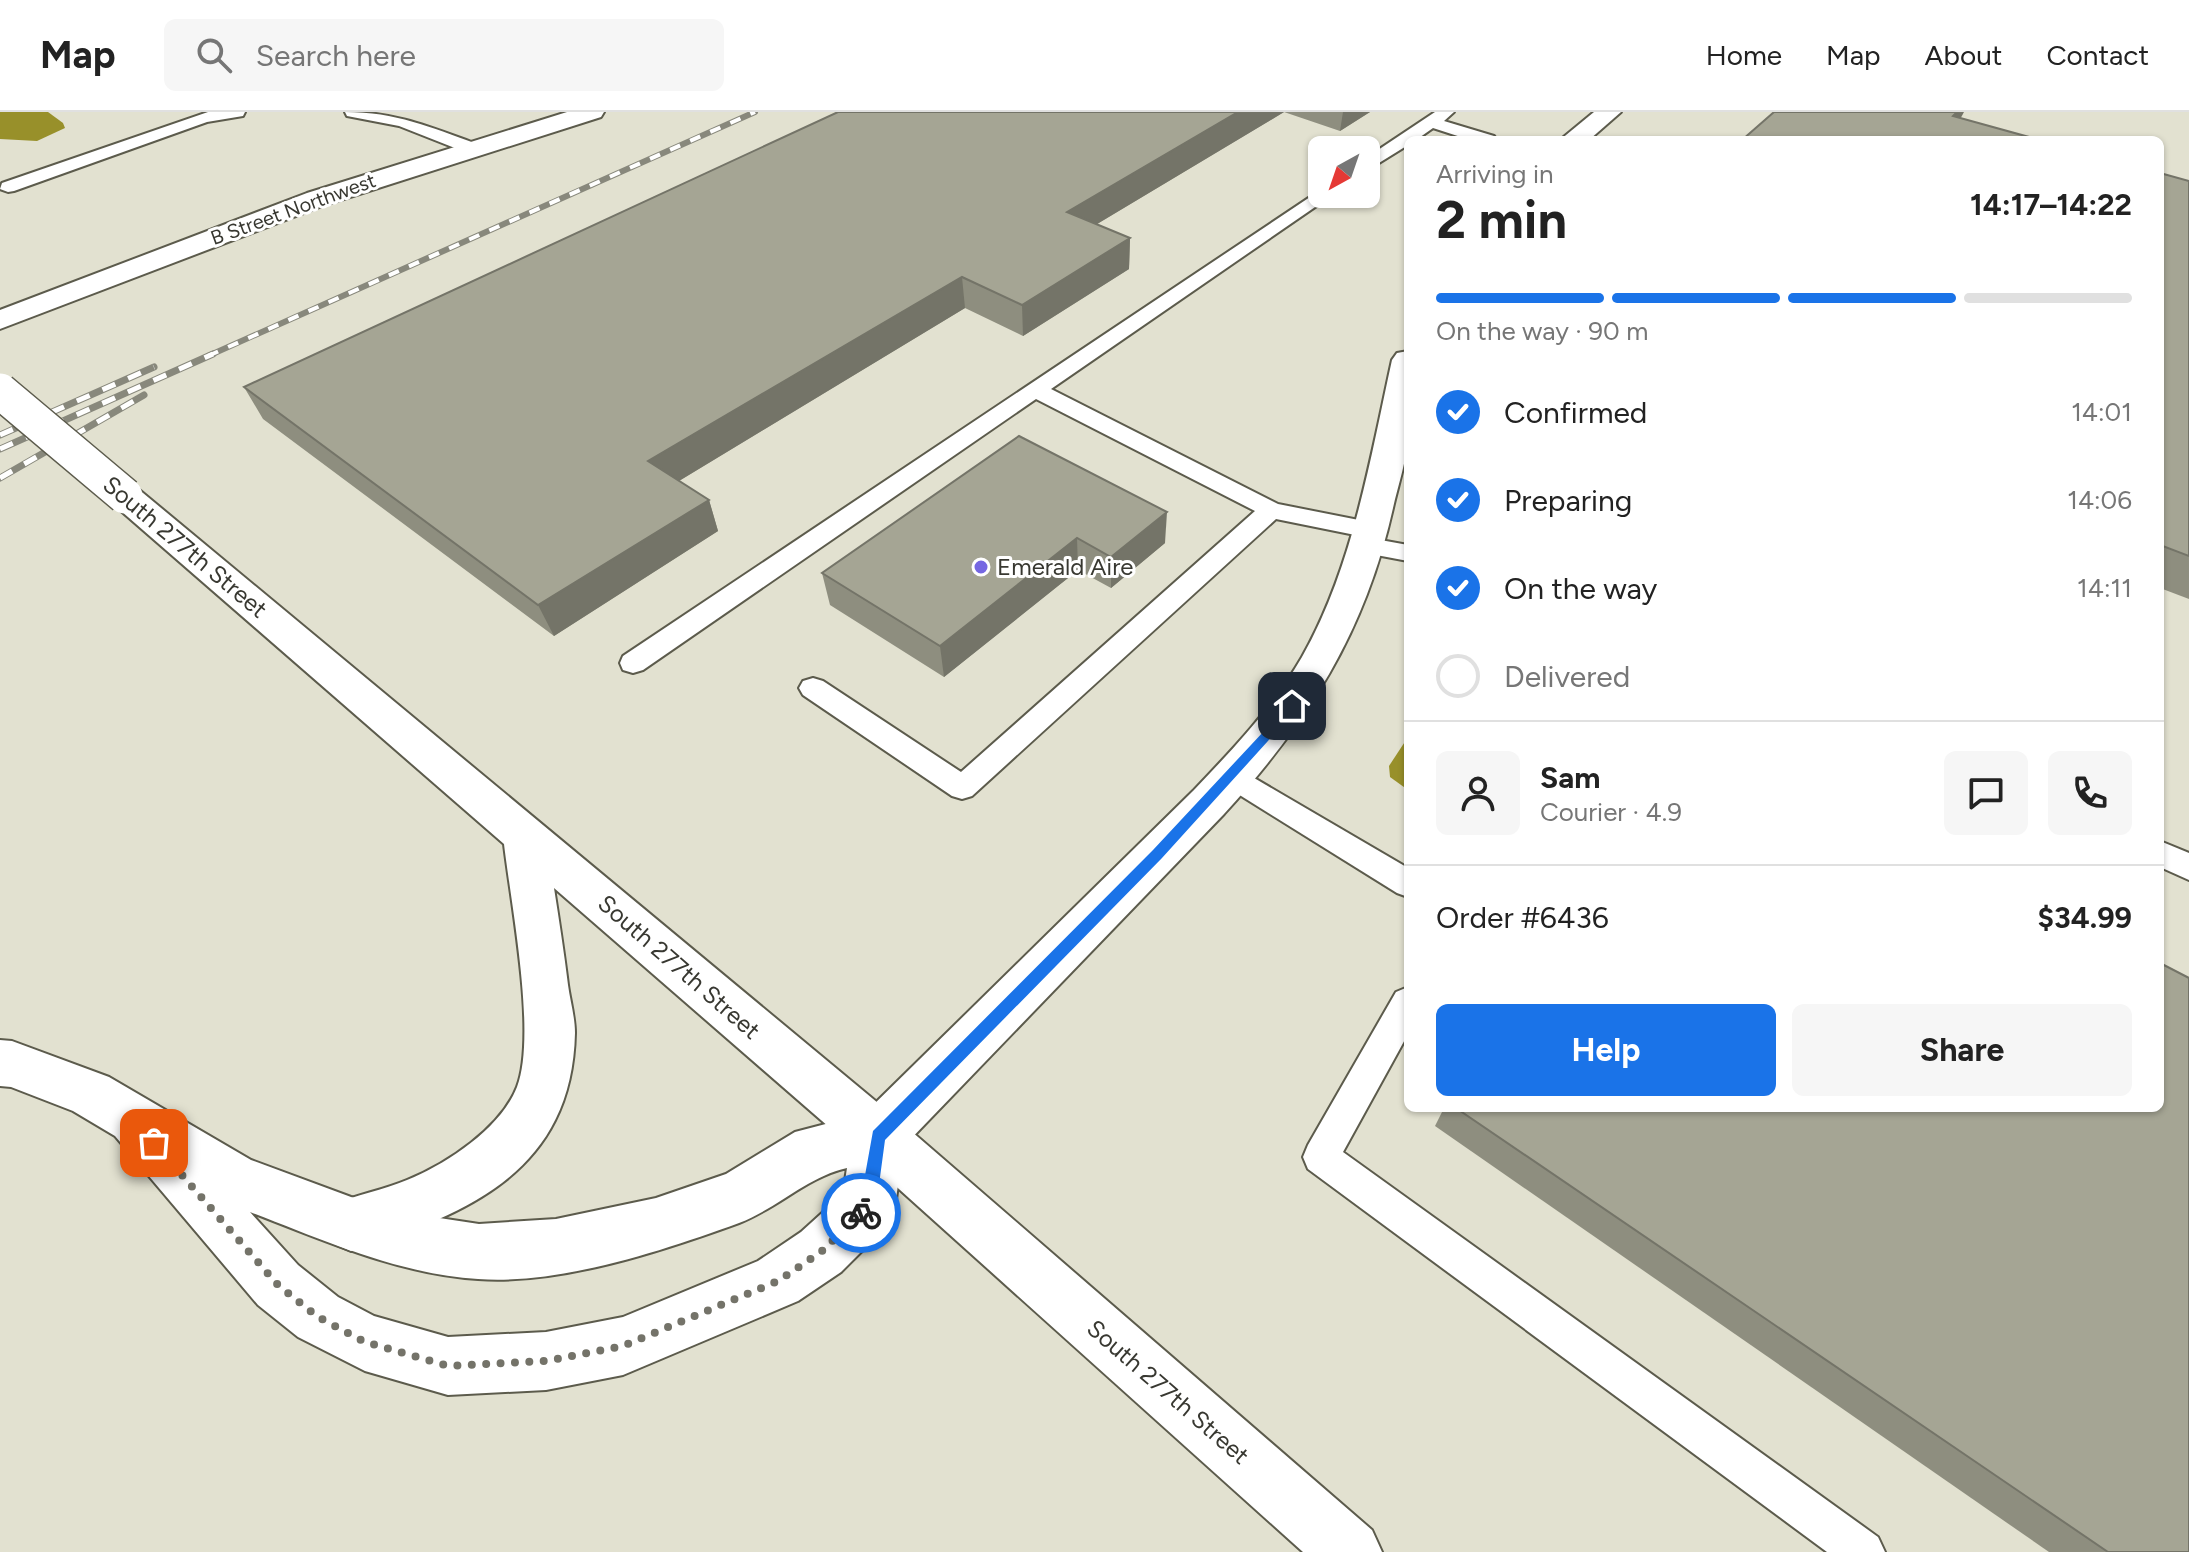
<!DOCTYPE html>
<html lang="en">
<head>
<meta charset="utf-8">
<style>
	body { margin:0; font-family:Figtree,sans-serif; background:#f6f6f6; color:#222; height:100vh; display:flex; flex-direction:column; font-size:30px; white-space:nowrap }
	* { box-sizing:border-box; margin:0 }
	p { font-size:26px; color:#767676 }
	.icon { flex:none; width:44px; height:44px; fill:none; stroke:currentColor; stroke-width:2; stroke-linecap:round; stroke-linejoin:round }
	.map { position:relative; flex:1; overflow:hidden }
	.panel { position:absolute; left:1404px; top:24px; width:760px; height:976px; display:flex; flex-direction:column; background:#fff; border-radius:12px; box-shadow:0 2px 6px #0004 }
	.panel>* { flex:none }
	.needle { width:52px; rotate:220deg }
	.fabs { position:absolute; left:1308px; top:24px; display:grid; gap:16px }
	.fabs a { display:grid; place-items:center; width:72px; height:72px; border-radius:12px; background:#fff; box-shadow:0 2px 6px #0004; font-size:40px }
	.pin { position:absolute; display:grid; place-items:center; width:68px; height:68px; color:#fff; margin:-34px; border-radius:16px; box-shadow:0 4px 12px #0006 }
	.courier { position:absolute; display:grid; place-items:center; width:80px; height:80px; margin:-40px; border:6px solid #1a73e8; border-radius:50%; background:#fff; color:#222; box-shadow:0 2px 10px #0007 }
	.overview em { font-style:normal; font-weight:700 }
	.overview div { display:flex; flex-direction:column-reverse }
	.overview { display:flex; align-items:center; justify-content:space-between; height:136px; padding:0 32px }
	h1 { font-size:52px; font-weight:700; line-height:60px }
	.bar { display:grid; grid-template-columns:repeat(4,1fr); gap:12px 8px; align-content:center; height:96px; padding:0 32px }
	.bar i { height:10px; border-radius:6px; background:#e0e0e0 }
	.bar .current { background:#1a73e8 }
	.bar p { grid-column:span 4 }
	.line { display:flex; align-items:center; gap:20px; padding:0 32px; border-top:2px solid #e0e0e0 }
	.line div { flex:1 }
	.round { display:grid; place-items:center; flex:none; width:84px; height:84px; border-radius:12px; background:#f6f6f6 }
	ol { padding:0 32px; list-style:none }
	li { display:flex; align-items:center; gap:24px; height:88px }
	li p { margin-inline-start:auto }
	li .icon { padding:8px; border-radius:50%; background:#1a73e8; color:#fff; stroke-width:4 }
	li:last-child { color:#767676 }
	li i { width:44px; height:44px; border:4px solid #e0e0e0; border-radius:50% }
	.button { display:flex; gap:16px; margin-top:auto; padding:16px 32px }
	.button a { flex:1; height:92px; border-radius:12px; background:#1a73e8; color:#fff; font-size:32px; font-weight:700; line-height:92px; text-align:center }
	.button a+a { background:#f6f6f6; color:#222 }
	header { display:flex; align-items:center; gap:48px; box-sizing:border-box; height:112px; padding:0 40px; background:#fff; border-bottom:2px solid #e0e0e0 }
	header strong { font-size:38px }
	nav { display:flex; gap:44px; margin-inline-start:auto; font-size:28px }
	.search { width:560px; height:72px; background:#f6f6f6; display:flex; align-items:center; gap:20px; box-sizing:border-box; padding:0 28px; border-radius:12px; color:#767676; font-size:30px }
	.map>svg:first-child { display:block }
</style>
</head>
<body>
<header>
<strong>Map</strong>
<div class="search"><svg class="icon" aria-label="search" viewBox="0 0 24 24"><circle cx="10" cy="10" r="6"/><path d="M15 15l6 6"/></svg>Search here</div>
<nav><a>Home</a><a>Map</a><a>About</a><a>Contact</a></nav>
</header>
<div class="map">
<svg width="2189" height="1440" viewBox="0 0 2189 1440">
	<rect width="100%" height="100%" fill="#e2e1d0"/>
	<g fill="#98902a">
		<polygon points="0,0 48,0 63,11 65,16 37,29 0,27"/>
		<polygon points="1408,625 1408,678 1390,665 1389,654"/>
	</g>
	<g fill="none" stroke-linecap="round" stroke-linejoin="round">
		<defs>
			<g id="service">
				<polygon points="208,0 245,0 243,4 207,10 14,79 8,80 0,77 2,71"/>
				<path d="M345,0c51,0 85,15 132,32l3,4 -9,5 -6,-1 -66,-26 -52,-10z"/>
				<polygon points="1435,0 1454,0 1444,9 1494,24 1497,28 1470,28 1433,16 1416,28 1408,28 1408,33 1366,59 1366,46"/>
				<polygon points="1322,77 1322,82 1334,82 1051,277 1278,392 1379,412 1382,418 1379,424 1370,426 1276,407 972,684 962,687 952,684 803,583 799,576 803,569 813,566 823,569 961,660 1255,399 1036,287 643,558 633,561 623,558 620,551 623,544"/>
				<polygon points="1364,425 1408,433 1408,449 1355,439 1352,433 1355,427"/>
				<polygon points="1232,653 1408,756 1408,785 1397,781 1222,672 1218,664 1222,656"/>
				<polygon points="2160,729 2189,741 2189,768 2160,755"/>
				<polygon points="1408,875 1408,922 1343,1040 1878,1425 1885,1440 1827,1440 1308,1057 1303,1045 1308,1033 1396,880"/>
			</g>
			<g id="minor">
				<polygon points="1594,0 1621,0 1589,28 1560,28"/>
				<path d="M1408,239c0,28 2,57 0,85 -1,24 -10,49 -15,72 -28,124 -84,213 -169,306l-321,333 -8,60 -8,19 -46,46 -43,29 -175,74 -77,15 -98,5 -83,-24 -67,-34 -40,-32 -143,-169 -42,-25 -62,-24 -11,-1v-46l12,1 97,36 142,83 100,37 62,17 66,10 77,-5 100,-21 70,-24 69,-42 69,-18 330,-324c39,-41 79,-83 108,-133 51,-90 68,-197 90,-297l5,-7zM847,1056l-4,26 -42,38 -43,29 -135,56 -77,15 -98,5 -74,-21 -36,-19 -40,-32 -48,-53c73,28 148,62 228,67 82,6 184,-28 261,-56 39,-15 68,-46 108,-55z"/>
			</g>
			<polygon id="tertiary" points="567,0 604,0 601,5 325,93 0,217 0,198 307,81"/>
			<path id="secondary" d="M125,373l12,3 759,630 476,412 10,22h-79l-443,-398 -306,-266c5,32 10,64 14,97 2,15 7,32 7,48 -3,139 -109,182 -224,218l-19,-8 -8,-19 8,-19c24,-10 51,-15 75,-25 40,-16 94,-52 110,-93 20,-52 -6,-183 -13,-243l-391,-340 -5,-8 5,-8z"/>
		</defs>
		<use href="#service" stroke="#5c5b4c" stroke-width="4"/>
		<use href="#minor" stroke="#5c5b4c" stroke-width="4"/>
		<use href="#tertiary" stroke="#5c5b4c" stroke-width="4"/>
		<use href="#secondary" stroke="#5c5b4c" stroke-width="4"/>
		<use href="#service" fill="#fff" fill-rule="evenodd"/>
		<use href="#minor" fill="#fff" fill-rule="evenodd"/>
		<use href="#tertiary" fill="#fff" fill-rule="evenodd"/>
		<use href="#secondary" fill="#fff" fill-rule="evenodd"/>
		<defs>
			<polyline id="rail-far1" points="208,244 755,0"/>
			<g id="rail">
				<polyline points="0,323 154,255"/>
				<polyline points="0,337 213,242"/>
				<polyline points="0,366 144,283"/>
			</g>
		</defs>
		<use href="#rail-far1" stroke="#88887c" stroke-width="6"/>
		<use href="#rail" stroke="#88887c" stroke-width="7"/>
		<use href="#rail-far1" stroke="#fff" stroke-width="4" stroke-dasharray="11" stroke-linecap="butt"/>
		<use href="#rail" stroke="#fff" stroke-width="5" stroke-dasharray="14" stroke-linecap="butt"/>
		<defs>
			<polyline id="secondary-bridge" points="0,279 125,384"/>
		</defs>
		<use href="#secondary-bridge" stroke="#5c5b4c" stroke-width="38" stroke-linecap="butt"/>
		<use href="#secondary-bridge" stroke="#fff" stroke-width="35"/>
	</g>
	<g fill="#8e8e7f">
		<polygon points="838,0 1370,0 1340,19 1284,0 1097,112 1130,126 1129,157 1023,224 965,196 679,369 709,388 718,419 554,524 263,307 244,275"/>
		<polygon points="2160,61 2189,69 2189,487 2160,476"/>
		<polygon points="1019,324 1165,431 1111,476 1078,458 944,565 830,493 822,461"/>
		<polygon points="1444,996 2160,996 2189,1440 2049,1440 1435,1014"/>
	</g>
	<g fill="#747468">
		<polygon points="1238,0 1284,0 1067,130 1067,100"/>
		<polygon points="1343,0 1370,0 1340,19"/>
		<polygon points="1957,0 1964,0 1958,11 1953,4"/>
		<polygon points="1130,126 1129,157 1023,224 1022,193"/>
		<polygon points="962,165 965,196 659,381 648,349"/>
		<polygon points="709,388 718,419 554,524 538,493"/>
		<polygon points="1167,400 1165,431 1111,476 1111,445"/>
		<polygon points="1077,426 1078,458 944,565 940,534"/>
	</g>
	<g fill="#a5a594" stroke="#747468" stroke-width="2">
		<polygon points="838,0 1238,0 1067,100 1130,126 1022,193 962,165 648,349 709,388 538,493 244,275"/>
		<polygon points="1774,0 1957,0 1953,4 2040,28 1742,28"/>
		<polygon points="2160,61 2189,69 2189,444 2160,433"/>
		<polygon points="1019,324 1167,400 1111,445 1077,426 940,534 822,461"/>
		<polygon points="2160,851 2189,866 2189,1440 2108,1440 1456,996 2160,996"/>
	</g>
	<polygon fill="#1a73e8" points="1292,589 1297,591 1297,597 1162,746 885,1028 876,1095 867,1107 855,1107 853,1101 860,1091 873,1019 1153,738"/>
	<g fill="none" stroke-linecap="round" stroke-linejoin="round">
		<polyline stroke="#747369" stroke-width="8" stroke-dasharray="0 14.4" points="154,1031 278,1173 318,1205 365,1230 448,1254 546,1249 623,1234 778,1169 821,1140 861,1101"/>
	</g>
	<circle fill="#7567e2" stroke="#fff" stroke-width="3" cx="981" cy="455" r="8"/>
	<g text-anchor="middle" stroke-width="6" stroke-linejoin="round" paint-order="stroke">
		<g font-size="20" fill="#383831" stroke="#fff">
			<text transform="translate(293 97) rotate(-20)" y="7">B Street Northwest</text>
		</g>
		<g font-size="24" fill="#383831" stroke="#fff">
			<text transform="translate(185 435) rotate(40)" y="8">South 277th Street</text>
			<text transform="translate(679 855) rotate(41)" y="8">South 277th Street</text>
			<text transform="translate(1168 1280) rotate(41)" y="8">South 277th Street</text>
		</g>
		<g font-size="24" fill="#383831" stroke="#fff" text-anchor="start">
			<text x="997" y="463">Emerald Aire</text>
		</g>
	</g>
</svg>
<div class="fabs">
<a><svg class="needle" viewBox="-14 -14 28 28"><path d="M0-13l5 13h-10z" fill="#e53935"/><path d="M0 13l5-13h-10z" fill="#767676"/></svg></a>
</div>
<div class="pin" style="left:154px;top:1031px;background:#ea580c"><svg class="icon" aria-label="bag" viewBox="0 0 24 24"><path d="M5 8h14l-1 12H6zM9 8a3 3 0 0 1 6 0"/></svg></div>
<div class="pin" style="left:1292px;top:594px;background:#1f2937"><svg class="icon" aria-label="home" viewBox="0 0 24 24"><path d="M3 11l9-7 9 7M6 9v11h12V9"/></svg></div>
<div class="courier" style="left:861px;top:1101px"><svg class="icon" aria-label="bike" viewBox="0 0 24 24"><circle cx="6" cy="16" r="4"/><circle cx="18" cy="16" r="4"/><path d="M6 16l4-8h5l3 8M10 8l3 8H6M13 5h3"/></svg></div>
<section class="panel">
<div class="overview"><div><h1>2 min</h1><p>Arriving in</p></div><em>14:17–14:22</em></div>
<div class="bar"><i class="current"></i><i class="current"></i><i class="current"></i><i></i><p>On the way · 90 m</p></div>
<ol>
<li><svg class="icon" aria-label="check" viewBox="0 0 24 24"><path d="M5 12l5 5 9-10"/></svg>Confirmed<p>14:01</p></li>
<li><svg class="icon" aria-label="check" viewBox="0 0 24 24"><path d="M5 12l5 5 9-10"/></svg>Preparing<p>14:06</p></li>
<li><svg class="icon" aria-label="check" viewBox="0 0 24 24"><path d="M5 12l5 5 9-10"/></svg>On the way<p>14:11</p></li>
<li><i></i>Delivered</li>
</ol>
<div class="line" style="height:144px"><a class="round"><svg class="icon" aria-label="person" viewBox="0 0 24 24"><circle cx="12" cy="8" r="4"/><path d="M4 21q1-7 8-7t8 7"/></svg></a><div><b>Sam</b><p>Courier · 4.9</p></div><a class="round"><svg class="icon" aria-label="chat" viewBox="0 0 24 24"><path d="M4 5h16v11H9l-5 4z"/></svg></a><a class="round"><svg class="icon" aria-label="phone" viewBox="0 0 24 24"><path d="M5 4h4l2 5-3 2q2 4 5 5l2-3 5 2v4C11 20 4 13 5 4z"/></svg></a></div>
<div class="line" style="height:104px"><div>Order #6436</div><b>$34.99</b></div>
<div class="button"><a>Help</a><a>Share</a></div>
</section>
</div>
</body>
</html>
